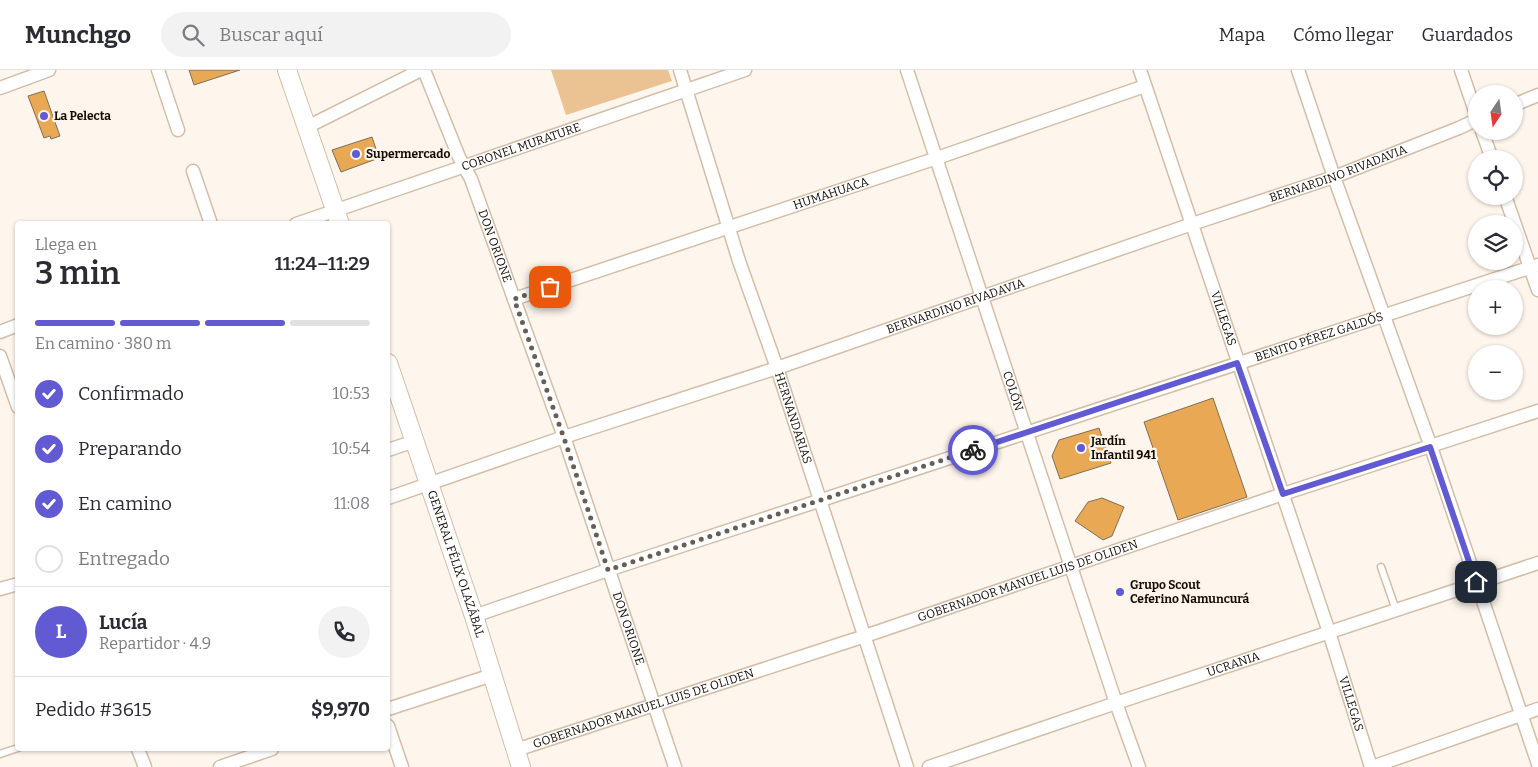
<!DOCTYPE html>
<html lang="es">
<head>
<meta charset="utf-8">
<style>
	body { margin:0; font-family:Bitter,serif; background:#f2f2f3; color:#2b2b33; height:100vh; display:flex; flex-direction:column; font-size:19px; white-space:nowrap }
	* { box-sizing:border-box; margin:0 }
	p { font-size:16px; color:#7c7c81 }
	.icon { flex:none; width:28px; height:28px; fill:none; stroke:currentColor; stroke-width:2; stroke-linecap:round; stroke-linejoin:round }
	.map { position:relative; flex:1; overflow:hidden }
	.panel { position:absolute; left:15px; top:151px; width:375px; height:530px; display:flex; flex-direction:column; background:#fff; border-radius:5px; box-shadow:0 1px 4px #0004 }
	.panel>* { flex:none }
	.needle { width:32px; rotate:193deg }
	.controls { position:absolute; left:1468px; top:15px; display:grid; gap:10px }
	.controls a { display:grid; place-items:center; width:55px; height:55px; border-radius:50%; background:#fff; box-shadow:0 1px 4px #0004; font-size:25px }
	.pin { position:absolute; display:grid; place-items:center; width:42px; height:42px; color:#fff; margin:-21px; border-radius:10px; box-shadow:0 2px 8px #0006 }
	.courier { position:absolute; display:grid; place-items:center; width:50px; height:50px; margin:-25px; border:4px solid #615ad2; border-radius:50%; background:#fff; color:#222; box-shadow:0 1px 6px #0007 }
	.overview em { font-style:normal; font-weight:600 }
	.overview div { display:flex; flex-direction:column-reverse }
	.overview { display:flex; align-items:center; justify-content:space-between; height:85px; padding:0 20px }
	h1 { font-size:32px; font-weight:600; line-height:38px }
	.bar { display:grid; grid-template-columns:repeat(4,1fr); gap:8px 5px; align-content:center; height:60px; padding:0 20px }
	.bar i { height:6px; border-radius:4px; background:#e1e1e2 }
	.bar .selected { background:#615ad2 }
	.bar p { grid-column:span 4 }
	.line { display:flex; align-items:center; gap:12px; padding:0 20px; border-top:1px solid #e1e1e2 }
	.line div { flex:1 }
	.round { display:grid; place-items:center; flex:none; width:52px; height:52px; border-radius:26px; background:#f2f2f3 }
	ol { padding:0 20px; list-style:none }
	li { display:flex; align-items:center; gap:15px; height:55px }
	li p { margin-inline-start:auto }
	li .icon { padding:5px; border-radius:50%; background:#615ad2; color:#fff; stroke-width:4 }
	li:last-child { color:#7c7c81 }
	li i { width:28px; height:28px; border:2px solid #e1e1e2; border-radius:50% }
	header { display:flex; align-items:center; gap:30px; box-sizing:border-box; height:70px; padding:0 25px; background:#fff; border-bottom:1px solid #e1e1e2 }
	header strong { font-size:24px }
	nav { display:flex; gap:28px; margin-inline-start:auto; font-size:18px }
	.search { width:350px; height:45px; background:#f2f2f3; display:flex; align-items:center; gap:12px; box-sizing:border-box; padding:0 18px; border-radius:28px; color:#7c7c81; font-size:19px }
	.map>svg:first-child { display:block }
</style>
</head>
<body>
<header>
<strong>Munchgo</strong>
<div class="search"><svg class="icon" aria-label="search" viewBox="0 0 24 24"><circle cx="10" cy="10" r="6"/><path d="M15 15l6 6"/></svg>Buscar aquí</div>
<nav><a>Mapa</a><a>Cómo llegar</a><a>Guardados</a></nav>
</header>
<div class="map">
<svg width="1538" height="697" viewBox="0 0 1538 697">
	<rect width="100%" height="100%" fill="#fef6ec"/>
	<polygon fill="#ebc291" points="551,0 668,0 672,11 566,45"/>
	<g fill="#e9a853" stroke="#806e59">
		<polygon points="189,0 240,0 194,15"/>
		<polygon points="44,21 60,66 51,69 50,66 44,68 28,26"/>
		<polygon points="372,67 379,88 341,102 332,80"/>
		<polygon points="1213,328 1247,427 1178,450 1144,352"/>
		<polygon points="1099,358 1111,393 1060,409 1052,386 1059,370"/>
		<polygon points="1102,428 1124,437 1112,466 1103,470 1075,451 1088,432"/>
	</g>
	<g fill="none" stroke-linecap="round" stroke-linejoin="round">
		<defs>
			<g id="lane">
				<polyline points="1381,497 1396,540"/>
				<polyline points="0,684 18,678"/>
			</g>
			<g id="street">
				<polyline points="158,0 178,60"/>
				<path id="s1" d="M424,0l35,87 12,22 43,120 50,138 111,330"/>
				<path id="s2" d="M680,0l59,191 38,107 130,399"/>
				<path id="s3" d="M907,0l209,633 23,64"/>
				<path id="s4" d="M1140,0l189,562 42,135"/>
				<polyline points="1298,0 1334,107 1431,377 1538,694"/>
				<polyline points="1461,0 1476,44"/>
				<polyline points="0,18 49,0"/>
				<polyline points="1514,35 1538,25"/>
				<polyline points="307,57 421,0"/>
				<polyline points="1482,61 1492,89"/>
				<polyline points="193,101 211,154"/>
				<polyline points="1505,126 1538,220"/>
				<path id="s5" d="M296,154l449,-154"/>
				<path id="s6" d="M514,229l423,-141 208,-72"/>
				<polyline points="0,262 18,255"/>
				<polyline points="0,286 18,337"/>
				<polyline points="388,380 415,371"/>
				<path id="s7" d="M388,428l176,-61 213,-69 415,-144 142,-47 125,-49 17,-8"/>
				<polyline points="0,519 18,514"/>
				<path id="s8" d="M474,546l134,-46 930,-305"/>
				<polyline points="388,639 492,605"/>
				<polyline points="388,656 402,697"/>
				<polyline points="138,679 145,697"/>
				<path id="s9" d="M516,680l349,-114 418,-142 255,-83"/>
				<polyline points="220,697 272,679"/>
				<path id="s10" d="M929,697l187,-64 422,-140"/>
				<polyline points="1372,697 1538,639"/>
			</g>
			<g id="secondary">
				<polyline points="287,0 340,154"/>
				<path id="s11" d="M388,293l86,253 47,151"/>
			</g>
		</defs>
		<use href="#lane" stroke="#d2bea8" stroke-width="9"/>
		<use href="#street" stroke="#d2bea8" stroke-width="15"/>
		<use href="#secondary" stroke="#d2bea8" stroke-width="20"/>
		<use href="#lane" stroke="#fff" stroke-width="6"/>
		<use href="#street" stroke="#fff" stroke-width="12"/>
		<use href="#secondary" stroke="#fff" stroke-width="18"/>
	</g>
	<g fill="none" stroke-linecap="round" stroke-linejoin="round">
		<polyline stroke="#665f56" stroke-width="5" stroke-dasharray="0 9" points="550,217 514,229 564,368 608,500 973,380"/>
		<polyline stroke="#615ad2" stroke-width="6" points="973,380 1237,293 1283,424 1430,377 1476,512"/>
	</g>
	<g fill="#615ad2" stroke="#fef6ec" stroke-width="2">
		<circle cx="44" cy="46" r="5"/>
		<circle cx="356" cy="84" r="5"/>
		<circle cx="1081" cy="378" r="5"/>
		<circle cx="1120" cy="522" r="5"/>
	</g>
	<g text-anchor="middle" stroke-width="4.5" stroke-linejoin="round" paint-order="stroke">
		<g font-size="12" font-weight="bold" fill="#140e06" stroke="#fef6ec" text-anchor="start">
			<text x="54" y="50">La Pelecta</text>
			<text x="366" y="88">Supermercado</text>
			<text x="1091" y="375">Jardín<tspan x="1091" dy="14">Infantil 941</tspan></text>
			<text x="1130" y="519">Grupo Scout<tspan x="1130" dy="14">Ceferino Namuncurá</tspan></text>
		</g>
		<g font-size="12" fill="#140e06" stroke="#fef6ec">
			<text dy="4" stroke="none"><textPath href="#s5" startOffset="238">CORONEL MURATURE</textPath></text>
			<text dy="4" stroke="none"><textPath href="#s7" startOffset="1004">BERNARDINO RIVADAVIA</textPath></text>
			<text dy="4" stroke="none"><textPath href="#s6" startOffset="334">HUMAHUACA</textPath></text>
			<text dy="4" stroke="none"><textPath href="#s1" startOffset="190">DON ORIONE</textPath></text>
			<text dy="4" stroke="none"><textPath href="#s7" startOffset="599">BERNARDINO RIVADAVIA</textPath></text>
			<text dy="4" stroke="none"><textPath href="#s4" startOffset="262">VILLEGAS</textPath></text>
			<text dy="4" stroke="none"><textPath href="#s8" startOffset="890">BENITO PÉREZ GALDÓS</textPath></text>
			<text dy="4" stroke="none"><textPath href="#s3" startOffset="338">COLÓN</textPath></text>
			<text dy="4" stroke="none"><textPath href="#s2" startOffset="366">HERNANDARIAS</textPath></text>
			<text dy="4" stroke="none"><textPath href="#s11" startOffset="212">GENERAL FÉLIX OLAZÁBAL</textPath></text>
			<text dy="4" stroke="none"><textPath href="#s9" startOffset="539">GOBERNADOR MANUEL LUIS DE OLIDEN</textPath></text>
			<text dy="4" stroke="none"><textPath href="#s1" startOffset="595">DON ORIONE</textPath></text>
			<text dy="4" stroke="none"><textPath href="#s10" startOffset="321">UCRANIA</textPath></text>
			<text dy="4" stroke="none"><textPath href="#s4" startOffset="668">VILLEGAS</textPath></text>
			<text dy="4" stroke="none"><textPath href="#s9" startOffset="134">GOBERNADOR MANUEL LUIS DE OLIDEN</textPath></text>
		</g>
	</g>
</svg>
<div class="controls">
<a><svg class="needle" viewBox="-14 -14 28 28"><path d="M0-13l5 13h-10z" fill="#e53935"/><path d="M0 13l5-13h-10z" fill="#7c7c81"/></svg></a>
<a><svg class="icon" aria-label="locate" viewBox="0 0 24 24"><circle cx="12" cy="12" r="6"/><path d="M12 2v4M12 18v4M2 12h4M18 12h4"/></svg></a>
<a><svg class="icon" aria-label="layers" viewBox="0 0 24 24"><path d="M12 4l9 5-9 5-9-5zM3 14l9 5 9-5"/></svg></a>
<a>+</a>
<a>−</a>
</div>
<div class="pin" style="left:550px;top:217px;background:#ea580c"><svg class="icon" aria-label="bag" viewBox="0 0 24 24"><path d="M5 8h14l-1 12H6zM9 8a3 3 0 0 1 6 0"/></svg></div>
<div class="pin" style="left:1476px;top:512px;background:#1f2937"><svg class="icon" aria-label="home" viewBox="0 0 24 24"><path d="M3 11l9-7 9 7M6 9v11h12V9"/></svg></div>
<div class="courier" style="left:973px;top:380px"><svg class="icon" aria-label="bike" viewBox="0 0 24 24"><circle cx="6" cy="16" r="4"/><circle cx="18" cy="16" r="4"/><path d="M6 16l4-8h5l3 8M10 8l3 8H6M13 5h3"/></svg></div>
<section class="panel">
<div class="overview"><div><h1>3 min</h1><p>Llega en</p></div><em>11:24–11:29</em></div>
<div class="bar"><i class="selected"></i><i class="selected"></i><i class="selected"></i><i></i><p>En camino · 380 m</p></div>
<ol>
<li><svg class="icon" aria-label="check" viewBox="0 0 24 24"><path d="M5 12l5 5 9-10"/></svg>Confirmado<p>10:53</p></li>
<li><svg class="icon" aria-label="check" viewBox="0 0 24 24"><path d="M5 12l5 5 9-10"/></svg>Preparando<p>10:54</p></li>
<li><svg class="icon" aria-label="check" viewBox="0 0 24 24"><path d="M5 12l5 5 9-10"/></svg>En camino<p>11:08</p></li>
<li><i></i>Entregado</li>
</ol>
<div class="line" style="height:90px"><b class="round" style="background:#615ad2;color:#fff">L</b><div><b>Lucía</b><p>Repartidor · 4.9</p></div><a class="round"><svg class="icon" aria-label="phone" viewBox="0 0 24 24"><path d="M5 4h4l2 5-3 2q2 4 5 5l2-3 5 2v4C11 20 4 13 5 4z"/></svg></a></div>
<div class="line" style="height:65px"><div>Pedido #3615</div><b>$9,970</b></div>
</section>
</div>
</body>
</html>
